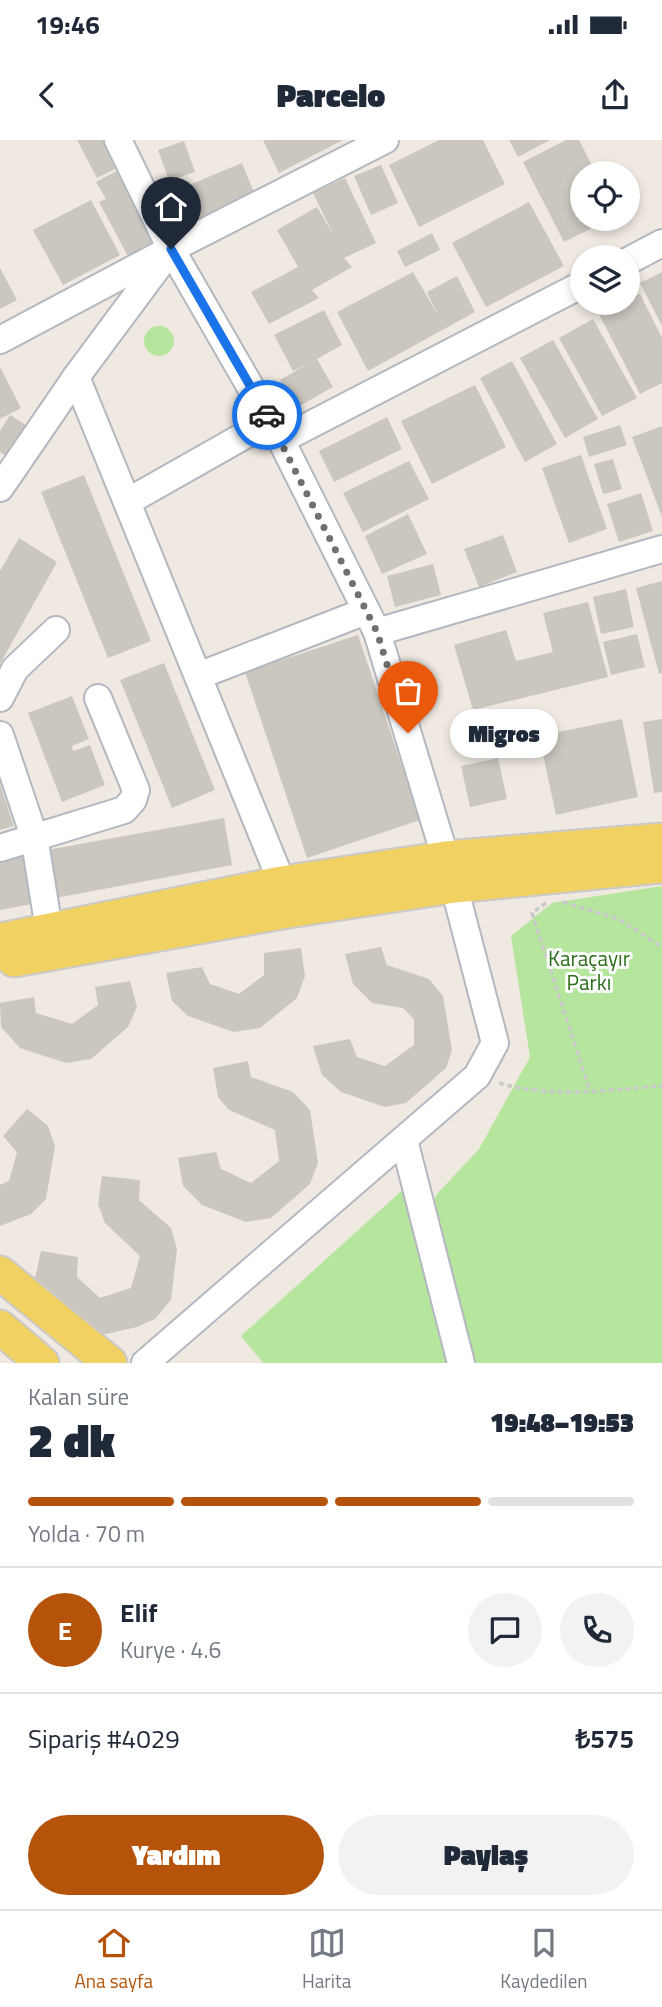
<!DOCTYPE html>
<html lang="tr">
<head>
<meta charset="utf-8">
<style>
	body { margin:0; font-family:"Titillium Web",sans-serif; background:#f2f2f3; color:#1f2937; height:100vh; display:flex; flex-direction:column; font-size:26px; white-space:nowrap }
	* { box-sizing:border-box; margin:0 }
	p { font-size:23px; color:#747a83 }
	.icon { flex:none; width:38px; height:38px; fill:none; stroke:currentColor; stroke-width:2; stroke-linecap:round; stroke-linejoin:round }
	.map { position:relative; height:1223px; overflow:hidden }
	.drawer { display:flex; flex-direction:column; background:#fff; flex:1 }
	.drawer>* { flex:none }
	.controls { position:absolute; left:570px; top:21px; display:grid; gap:14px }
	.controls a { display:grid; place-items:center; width:70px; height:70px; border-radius:50%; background:#fff; box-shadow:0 4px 10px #0003; font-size:35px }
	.pin { position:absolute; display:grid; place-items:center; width:60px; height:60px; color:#fff; margin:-72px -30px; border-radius:50% 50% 50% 0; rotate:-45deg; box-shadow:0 0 7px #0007 }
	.pin .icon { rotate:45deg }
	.courier { position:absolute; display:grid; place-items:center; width:70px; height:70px; margin:-35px; border:5px solid #1a73e8; border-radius:50%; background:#fff; color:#222; box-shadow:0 2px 9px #0007 }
	.bubble { position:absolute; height:49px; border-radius:24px; background:#fff; box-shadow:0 4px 10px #0003; font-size:23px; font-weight:800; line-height:49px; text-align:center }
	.head em { font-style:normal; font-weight:800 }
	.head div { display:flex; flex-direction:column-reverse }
	.head { display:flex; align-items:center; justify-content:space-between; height:119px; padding:0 28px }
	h1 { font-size:46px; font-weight:800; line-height:52px }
	.bar { display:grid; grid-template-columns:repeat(4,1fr); gap:10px 7px; align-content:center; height:84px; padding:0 28px }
	.bar i { height:9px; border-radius:5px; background:#e0e1e3 }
	.bar .selected { background:#b45309 }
	.bar p { grid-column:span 4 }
	.line { display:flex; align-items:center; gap:18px; padding:0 28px; border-top:2px solid #e0e1e3 }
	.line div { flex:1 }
	.round { display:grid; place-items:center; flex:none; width:74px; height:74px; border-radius:37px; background:#f2f2f3 }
	.button { display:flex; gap:14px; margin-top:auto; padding:14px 28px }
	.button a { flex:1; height:80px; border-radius:42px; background:#b45309; color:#fff; font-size:28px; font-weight:800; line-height:80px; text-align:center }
	.button a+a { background:#f2f2f3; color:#1f2937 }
	.status { display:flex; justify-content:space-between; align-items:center; height:49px; padding:0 35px; background:#fff; direction:ltr }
	.status svg { height:19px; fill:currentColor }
	header { display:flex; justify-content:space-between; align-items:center; height:91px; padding:0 28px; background:#fff; font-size:32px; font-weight:800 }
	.tabs { display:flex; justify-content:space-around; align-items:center; height:98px; border-top:2px solid #e0e1e3; background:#fff; font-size:19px; color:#747a83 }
	.tabs a { display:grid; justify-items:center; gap:4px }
	.tabs .selected { color:#b45309 }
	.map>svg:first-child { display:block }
</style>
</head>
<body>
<div class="status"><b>19:46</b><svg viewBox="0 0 49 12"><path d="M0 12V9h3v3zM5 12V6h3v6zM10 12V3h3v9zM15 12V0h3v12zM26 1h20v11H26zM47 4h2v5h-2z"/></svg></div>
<header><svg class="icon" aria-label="back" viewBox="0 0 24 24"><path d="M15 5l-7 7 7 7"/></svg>Parcelo<svg class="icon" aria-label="share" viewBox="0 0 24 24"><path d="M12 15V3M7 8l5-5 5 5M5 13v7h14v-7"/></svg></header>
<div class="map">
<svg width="662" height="1223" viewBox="0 0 662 1223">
	<rect width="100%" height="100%" fill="#efe9e1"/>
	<g fill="#b6e59e">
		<circle cx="159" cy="201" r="15"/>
		<polygon points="662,746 662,1223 467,1223 431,1070 436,1055 479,1009 530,917 511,796 552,763"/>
		<polygon points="409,1044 454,1223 263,1223 241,1196"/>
	</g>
	<g fill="#cbc7bf">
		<polygon points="77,0 110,0 123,25 97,38"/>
		<polygon points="263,0 343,0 279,33"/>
		<polygon points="439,0 483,0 505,44 419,87 389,25"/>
		<polygon points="509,0 550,0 518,17"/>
		<polygon points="566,0 579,0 596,33 583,33 583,79 610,79 564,102 523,22"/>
		<polygon points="184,1 195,32 169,41 158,10"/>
		<polygon points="242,23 255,55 189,82 177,50"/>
		<polygon points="381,25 398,63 371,75 354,36"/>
		<polygon points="124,27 164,99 129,118 99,62 106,59 96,42"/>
		<polygon points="345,38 376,103 344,118 352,127 312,150 319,158 269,184 251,152 298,127 277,90 317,67 333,94 313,53"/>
		<polygon points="91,60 120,115 63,145 33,90"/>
		<polygon points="529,62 564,126 486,167 452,103"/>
		<polygon points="432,93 440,110 405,127 397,111"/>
		<polygon points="0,128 17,160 0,169"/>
		<polygon points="413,132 438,175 427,152 457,136 475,172 368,231 337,172"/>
		<polygon points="662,132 662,186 640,143"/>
		<polygon points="640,154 662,198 662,243 640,254 599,174 621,163 628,163 628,159"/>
		<polygon points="324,170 342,205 317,219 333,247 296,268 280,240 309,223 293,231 274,195"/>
		<polygon points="593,179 637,258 602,276 559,198"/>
		<polygon points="553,200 598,279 565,298 520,218"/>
		<polygon points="512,221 557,304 525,322 480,238"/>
		<polygon points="0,227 21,268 0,279"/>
		<polygon points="475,245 506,307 432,344 401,281"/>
		<polygon points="10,275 32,289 13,320 0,312 0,291"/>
		<polygon points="387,277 402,309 334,342 319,311"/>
		<polygon points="620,285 627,305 589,317 583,297"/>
		<polygon points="662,286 662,377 632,297"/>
		<polygon points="581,315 607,389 569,403 542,328"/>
		<polygon points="613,319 622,349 603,354 594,324"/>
		<polygon points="409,321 429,359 363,392 343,353"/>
		<polygon points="84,335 151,501 108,518 41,352"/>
		<polygon points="641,353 653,391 619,402 607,364"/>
		<polygon points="408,374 427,414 382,434 365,396"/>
		<polygon points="503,395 517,432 479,447 464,409"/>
		<polygon points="19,398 57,422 0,524 0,431"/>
		<polygon points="433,424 441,455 395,467 387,436"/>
		<polygon points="662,441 662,533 659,534 636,448"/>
		<polygon points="626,449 634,487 601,494 593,457"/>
		<polygon points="588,462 608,537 473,570 454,505 506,490 516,521 553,512 543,473"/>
		<polygon points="637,494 645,527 611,535 603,502"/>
		<polygon points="358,495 420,680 307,718 245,532"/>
		<polygon points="164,523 215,650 172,668 120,540"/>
		<polygon points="72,556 89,599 72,606 73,611 90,605 105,645 62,662 28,573"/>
		<polygon points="490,573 498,606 461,615 454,582"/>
		<polygon points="622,579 638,657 556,675 539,596"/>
		<polygon points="662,579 662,652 654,653 643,582"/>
		<polygon points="498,618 507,659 470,667 461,626"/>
		<polygon points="0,644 14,686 0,690"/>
		<polygon points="224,678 232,725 55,758 47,710"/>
		<polygon points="28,713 37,763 0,770 0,718"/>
		<polygon points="381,807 387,825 429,839 443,856 452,910 446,928 406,963 385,967 341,952 322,935 313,906 350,899 357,917 385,926 414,905 414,879 403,868 372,863 353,844 345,814"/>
		<polygon points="301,808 305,836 297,858 260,888 234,892 188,876 172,861 166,833 202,827 210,844 239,854 264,835 264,813"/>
		<polygon points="130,841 137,867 128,887 91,919 66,923 20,908 1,887 0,863 34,857 36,873 72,884 98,865 95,847"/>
		<polygon points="248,921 251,937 293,952 310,970 318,1023 310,1044 271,1078 246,1082 202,1065 183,1046 178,1018 216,1012 221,1029 251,1043 279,1021 275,990 229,970 218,957 213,928"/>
		<polygon points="27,969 48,986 55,1006 46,1059 31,1074 0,1086 0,1045 9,1041 17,1012 3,996"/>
		<polygon points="102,1036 140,1040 139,1060 171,1088 177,1109 171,1160 155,1179 137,1187 106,1194 86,1192 44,1158 35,1139 41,1111 78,1117 77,1137 100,1158 131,1148 140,1116 105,1083 98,1064"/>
	</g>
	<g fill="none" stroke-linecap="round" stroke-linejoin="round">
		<defs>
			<g id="minor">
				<polyline points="118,0 171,109 281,300 377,492 454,746 495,903 477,936 145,1223"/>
				<polyline points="628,121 662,103"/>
				<polyline points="0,200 171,109 385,0"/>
				<polyline points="76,237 282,743"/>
				<polyline points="281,300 583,144"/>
				<polyline points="0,348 76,237 166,116"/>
				<polyline points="127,362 270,281"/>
				<polyline points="377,492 662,409"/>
				<polyline points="198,536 366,471"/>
				<polyline points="0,558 15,529 56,490"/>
				<polyline points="0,595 34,696 52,808"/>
				<polyline points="0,708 124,670 133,660 136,650 98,558"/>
				<polyline points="404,1000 461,1223"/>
			</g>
			<g id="major">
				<polyline points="0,800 282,743 446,718 662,700"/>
				<polyline points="14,820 288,771 454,746 662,726"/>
				<polyline points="0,1133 110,1223"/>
				<polyline points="0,1187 42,1223"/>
			</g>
		</defs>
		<use href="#minor" stroke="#b4b7c1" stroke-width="30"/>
		<use href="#major" stroke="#c9c9c9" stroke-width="37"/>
		<g stroke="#c9c9c9" stroke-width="3.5" stroke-dasharray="5 3.5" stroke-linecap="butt">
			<polyline points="563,762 619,779 662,807"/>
			<polyline points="546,763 532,773 590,951"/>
			<path d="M499,943c52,15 109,7 163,3"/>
		</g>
		<use href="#minor" stroke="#fff" stroke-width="26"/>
		<use href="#major" stroke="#f2d163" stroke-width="33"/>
	</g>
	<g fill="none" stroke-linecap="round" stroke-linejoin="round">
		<polyline stroke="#726f6d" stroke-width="7" stroke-dasharray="0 12.6" points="267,275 377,492 408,593"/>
		<polyline stroke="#1a73e8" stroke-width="9" points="171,109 267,275"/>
	</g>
	<g text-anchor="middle" stroke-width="6" stroke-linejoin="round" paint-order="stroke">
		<g font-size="21" fill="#2c6e1b" stroke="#fff">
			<text x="589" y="826">Karaçayır<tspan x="589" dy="24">Parkı</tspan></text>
		</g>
	</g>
</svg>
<div class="controls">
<a><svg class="icon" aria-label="locate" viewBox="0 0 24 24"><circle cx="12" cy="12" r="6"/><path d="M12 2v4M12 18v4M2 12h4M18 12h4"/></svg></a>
<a><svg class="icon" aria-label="layers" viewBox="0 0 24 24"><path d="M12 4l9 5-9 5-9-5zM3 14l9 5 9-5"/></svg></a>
</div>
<div class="pin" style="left:408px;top:593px;background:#ea580c"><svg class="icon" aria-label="bag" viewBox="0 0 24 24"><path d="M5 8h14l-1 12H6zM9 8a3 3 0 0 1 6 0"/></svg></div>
<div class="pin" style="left:171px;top:109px;background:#1f2937"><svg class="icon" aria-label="home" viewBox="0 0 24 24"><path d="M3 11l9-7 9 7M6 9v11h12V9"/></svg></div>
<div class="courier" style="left:267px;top:275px"><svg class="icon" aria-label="car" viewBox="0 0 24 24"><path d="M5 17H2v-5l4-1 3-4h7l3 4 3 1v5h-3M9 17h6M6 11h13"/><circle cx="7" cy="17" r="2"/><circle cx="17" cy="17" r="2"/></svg></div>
<div class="bubble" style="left:450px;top:569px;width:108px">Migros</div>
</div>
<section class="drawer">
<div class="head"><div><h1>2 dk</h1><p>Kalan süre</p></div><em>19:48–19:53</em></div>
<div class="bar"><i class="selected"></i><i class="selected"></i><i class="selected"></i><i></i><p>Yolda · 70 m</p></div>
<div class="line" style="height:126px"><b class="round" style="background:#b45309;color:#fff">E</b><div><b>Elif</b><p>Kurye · 4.6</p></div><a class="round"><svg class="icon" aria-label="chat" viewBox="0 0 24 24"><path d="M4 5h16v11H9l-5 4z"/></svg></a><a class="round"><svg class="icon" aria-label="phone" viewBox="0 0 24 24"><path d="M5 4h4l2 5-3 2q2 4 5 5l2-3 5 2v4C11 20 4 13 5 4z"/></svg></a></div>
<div class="line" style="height:91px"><div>Sipariş #4029</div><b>₺575</b></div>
<div class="button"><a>Yardım</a><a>Paylaş</a></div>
</section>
<nav class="tabs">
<a class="selected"><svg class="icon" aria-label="home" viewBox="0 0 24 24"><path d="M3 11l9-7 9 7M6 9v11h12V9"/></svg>Ana sayfa</a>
<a><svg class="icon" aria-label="map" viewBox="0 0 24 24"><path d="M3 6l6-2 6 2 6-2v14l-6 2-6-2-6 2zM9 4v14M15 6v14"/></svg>Harita</a>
<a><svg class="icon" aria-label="saved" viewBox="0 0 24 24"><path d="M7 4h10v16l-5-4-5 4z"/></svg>Kaydedilen</a>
</nav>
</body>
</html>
